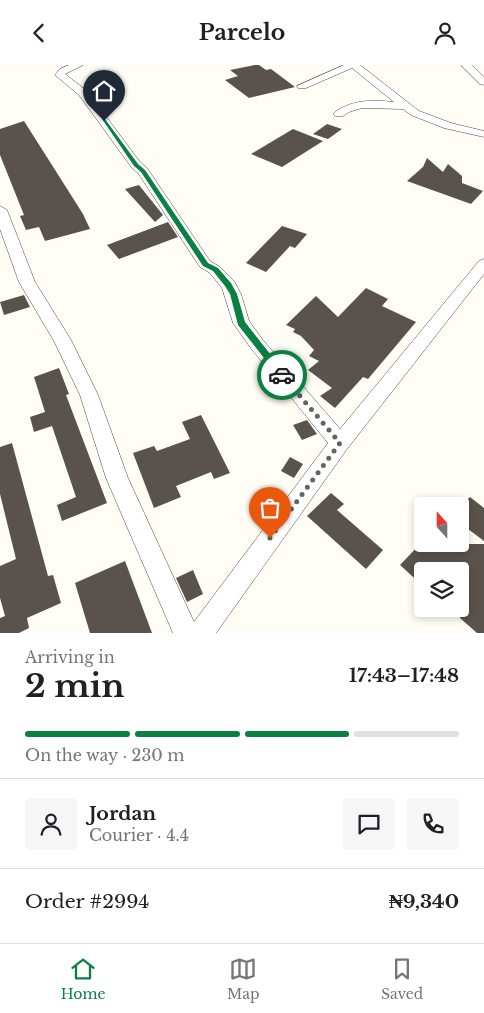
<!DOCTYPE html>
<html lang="en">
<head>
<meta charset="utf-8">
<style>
	body { margin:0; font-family:"Libre Baskerville",serif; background:#f6f6f6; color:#202124; height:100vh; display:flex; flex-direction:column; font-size:19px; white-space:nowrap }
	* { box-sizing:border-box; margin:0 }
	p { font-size:16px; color:#757577 }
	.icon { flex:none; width:28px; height:28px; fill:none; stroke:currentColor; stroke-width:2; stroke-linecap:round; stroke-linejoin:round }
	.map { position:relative; height:568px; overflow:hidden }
	.side { display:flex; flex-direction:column; background:#fff; flex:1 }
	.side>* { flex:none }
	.needle { width:32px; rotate:339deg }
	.controls { position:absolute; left:414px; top:432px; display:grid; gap:10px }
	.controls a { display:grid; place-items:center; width:55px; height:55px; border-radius:5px; background:#fff; box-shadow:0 2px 8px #0003; font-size:25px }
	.pin { position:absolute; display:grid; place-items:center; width:42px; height:42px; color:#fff; margin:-51px -21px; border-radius:50% 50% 50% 0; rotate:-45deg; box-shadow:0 0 5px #0007 }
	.pin .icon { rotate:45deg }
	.courier { position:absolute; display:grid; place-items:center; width:50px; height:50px; margin:-25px; border:4px solid #0b8043; border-radius:50%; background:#fff; color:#222; box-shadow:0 1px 6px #0007 }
	.headline em { font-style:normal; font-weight:800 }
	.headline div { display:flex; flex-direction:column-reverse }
	.headline { display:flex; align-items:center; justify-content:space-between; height:85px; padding:0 25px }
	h1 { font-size:32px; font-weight:800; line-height:38px }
	.bar { display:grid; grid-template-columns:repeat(4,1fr); gap:8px 5px; align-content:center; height:60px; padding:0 25px }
	.bar i { height:6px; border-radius:4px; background:#e0e0e0 }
	.bar .active { background:#0b8043 }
	.bar p { grid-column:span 4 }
	.line { display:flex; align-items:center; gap:12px; padding:0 25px; border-top:1px solid #e0e0e0 }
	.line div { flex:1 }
	.round { display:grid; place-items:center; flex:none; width:52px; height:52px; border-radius:5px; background:#f6f6f6 }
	header { display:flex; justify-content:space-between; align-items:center; height:65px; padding:0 25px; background:#fff; font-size:22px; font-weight:800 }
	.tabs { display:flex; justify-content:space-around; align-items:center; height:70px; border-top:1px solid #e0e0e0; background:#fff; font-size:14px; color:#757577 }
	.tabs a { display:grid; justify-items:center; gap:2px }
	.tabs .active { color:#0b8043 }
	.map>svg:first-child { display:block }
</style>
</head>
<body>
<header><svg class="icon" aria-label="back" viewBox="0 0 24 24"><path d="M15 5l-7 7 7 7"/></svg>Parcelo<svg class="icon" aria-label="person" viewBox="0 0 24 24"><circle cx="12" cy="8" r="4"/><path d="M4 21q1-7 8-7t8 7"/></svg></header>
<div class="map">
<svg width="484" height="568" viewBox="0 0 484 568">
	<rect width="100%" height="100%" fill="#fffdf5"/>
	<g fill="#5a524d">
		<polygon points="255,0 259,0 266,5 271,4 295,22 249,33 225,15 238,11 230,5"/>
		<polygon points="24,56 83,149 90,164 45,176 39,162 26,165 20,151 24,150 0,90 0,64"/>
		<polygon points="327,59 342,64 328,74 313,69"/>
		<polygon points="293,64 323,76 282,102 251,89"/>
		<polygon points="427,93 443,107 448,99 462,111 462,118 483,126 471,139 407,116 423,102"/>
		<polygon points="139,120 163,150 155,157 125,124"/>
		<polygon points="168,157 178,172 119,194 107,180"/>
		<polygon points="282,161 307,169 295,183 290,181 266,207 246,198"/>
		<polygon points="366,223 388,234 382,241 416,257 368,314 363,312 335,343 320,331 332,323 308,305 319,296 309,291 314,285 301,271 293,267 295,264 286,260 316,231 338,252"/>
		<polygon points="24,230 30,242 4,250 0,237"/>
		<polygon points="59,303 69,329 66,330 107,438 62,456 57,440 76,432 52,361 34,367 30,352 45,347 34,312"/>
		<polygon points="201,350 230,408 214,414 211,407 176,421 181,432 154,443 133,388 154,381 157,386 190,374 182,357"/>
		<polygon points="307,355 317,369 302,375 293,360"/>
		<polygon points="12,378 48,511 53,510 61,538 27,553 29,563 19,568 0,568 0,553 5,551 0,533 0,501 16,494 0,429 0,382"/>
		<polygon points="290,392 303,399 294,413 281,406"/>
		<polygon points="331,428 344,439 337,445 383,485 366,504 307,451"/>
		<polygon points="470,432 484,443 484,476 460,458 460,442"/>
		<polygon points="420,479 484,479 484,568 477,568 460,553 460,506 422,506 422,520 400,500"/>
		<polygon points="125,496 152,568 90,568 75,518"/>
		<polygon points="193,505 203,529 187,537 176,513"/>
	</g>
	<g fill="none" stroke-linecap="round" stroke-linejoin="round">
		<defs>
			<g id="street">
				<polygon points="69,0 83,0 65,9 87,26 140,97 147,103 210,196 220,202 234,216 241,229 249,256 262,274 340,364 479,196 484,194 484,209 347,384 216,568 173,568 106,413 80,330 54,276 19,217 0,164 0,141 7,145 35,217 71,275 98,330 128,413 194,557 328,378 250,282 233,258 222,223 210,208 200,202 138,108 132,103 79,30 55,10 60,4"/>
				<path d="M344,0h16l59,46 32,12 33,8v6l-40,-9 -33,-13 -8,-6 -41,-1 -13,4 -6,4h-8l-2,-2 2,-2c18,-13 39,-12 59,-10l-42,-34 -46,20h-8l-1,-2z"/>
				<polygon points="461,0 472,0 484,12 484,20 480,19"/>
			</g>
		</defs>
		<use href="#street" stroke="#444" stroke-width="1"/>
		<use href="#street" fill="#fff" fill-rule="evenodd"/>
	</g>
	<polygon fill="#0b8043" points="102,54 105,54 138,99 145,105 208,198 218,203 231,218 237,229 245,257 285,308 285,312 279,312 238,260 230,229 225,221 213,206 203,201 141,107 134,101"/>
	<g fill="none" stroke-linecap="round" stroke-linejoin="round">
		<polyline stroke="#646461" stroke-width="5" stroke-dasharray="0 9" points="270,473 340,378 282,310"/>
	</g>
</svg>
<div class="controls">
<a><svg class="needle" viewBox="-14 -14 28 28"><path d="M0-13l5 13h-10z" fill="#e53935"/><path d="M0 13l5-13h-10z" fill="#757577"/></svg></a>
<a><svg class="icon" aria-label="layers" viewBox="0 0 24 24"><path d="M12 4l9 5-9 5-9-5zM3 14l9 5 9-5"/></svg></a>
</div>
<div class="pin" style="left:270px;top:473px;background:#ea580c"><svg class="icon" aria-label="bag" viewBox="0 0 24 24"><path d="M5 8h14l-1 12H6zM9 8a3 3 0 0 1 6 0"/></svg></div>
<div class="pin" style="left:104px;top:56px;background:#1f2937"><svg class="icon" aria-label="home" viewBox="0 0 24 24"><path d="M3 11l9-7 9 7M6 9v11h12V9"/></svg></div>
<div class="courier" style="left:282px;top:310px"><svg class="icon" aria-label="car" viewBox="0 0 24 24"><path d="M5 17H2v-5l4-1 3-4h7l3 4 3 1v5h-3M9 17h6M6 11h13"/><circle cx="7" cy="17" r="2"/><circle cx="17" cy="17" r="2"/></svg></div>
</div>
<section class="side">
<div class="headline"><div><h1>2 min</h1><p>Arriving in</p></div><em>17:43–17:48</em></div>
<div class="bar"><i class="active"></i><i class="active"></i><i class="active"></i><i></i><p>On the way · 230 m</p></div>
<div class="line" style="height:90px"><a class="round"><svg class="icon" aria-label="person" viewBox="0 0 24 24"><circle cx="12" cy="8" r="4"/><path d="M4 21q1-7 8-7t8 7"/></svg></a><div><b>Jordan</b><p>Courier · 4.4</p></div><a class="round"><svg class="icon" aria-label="chat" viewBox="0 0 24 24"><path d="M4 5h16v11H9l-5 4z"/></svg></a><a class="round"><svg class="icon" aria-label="phone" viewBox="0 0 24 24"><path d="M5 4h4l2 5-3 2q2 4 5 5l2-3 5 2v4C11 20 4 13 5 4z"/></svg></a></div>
<div class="line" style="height:65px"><div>Order #2994</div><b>₦9,340</b></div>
</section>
<nav class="tabs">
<a class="active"><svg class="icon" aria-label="home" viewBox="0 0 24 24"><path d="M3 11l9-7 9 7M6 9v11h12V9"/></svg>Home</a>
<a><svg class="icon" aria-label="map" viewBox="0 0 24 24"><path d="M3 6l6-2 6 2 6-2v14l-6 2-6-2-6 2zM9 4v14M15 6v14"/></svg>Map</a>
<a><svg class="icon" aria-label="saved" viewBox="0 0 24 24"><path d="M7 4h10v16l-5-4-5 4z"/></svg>Saved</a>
</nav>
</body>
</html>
